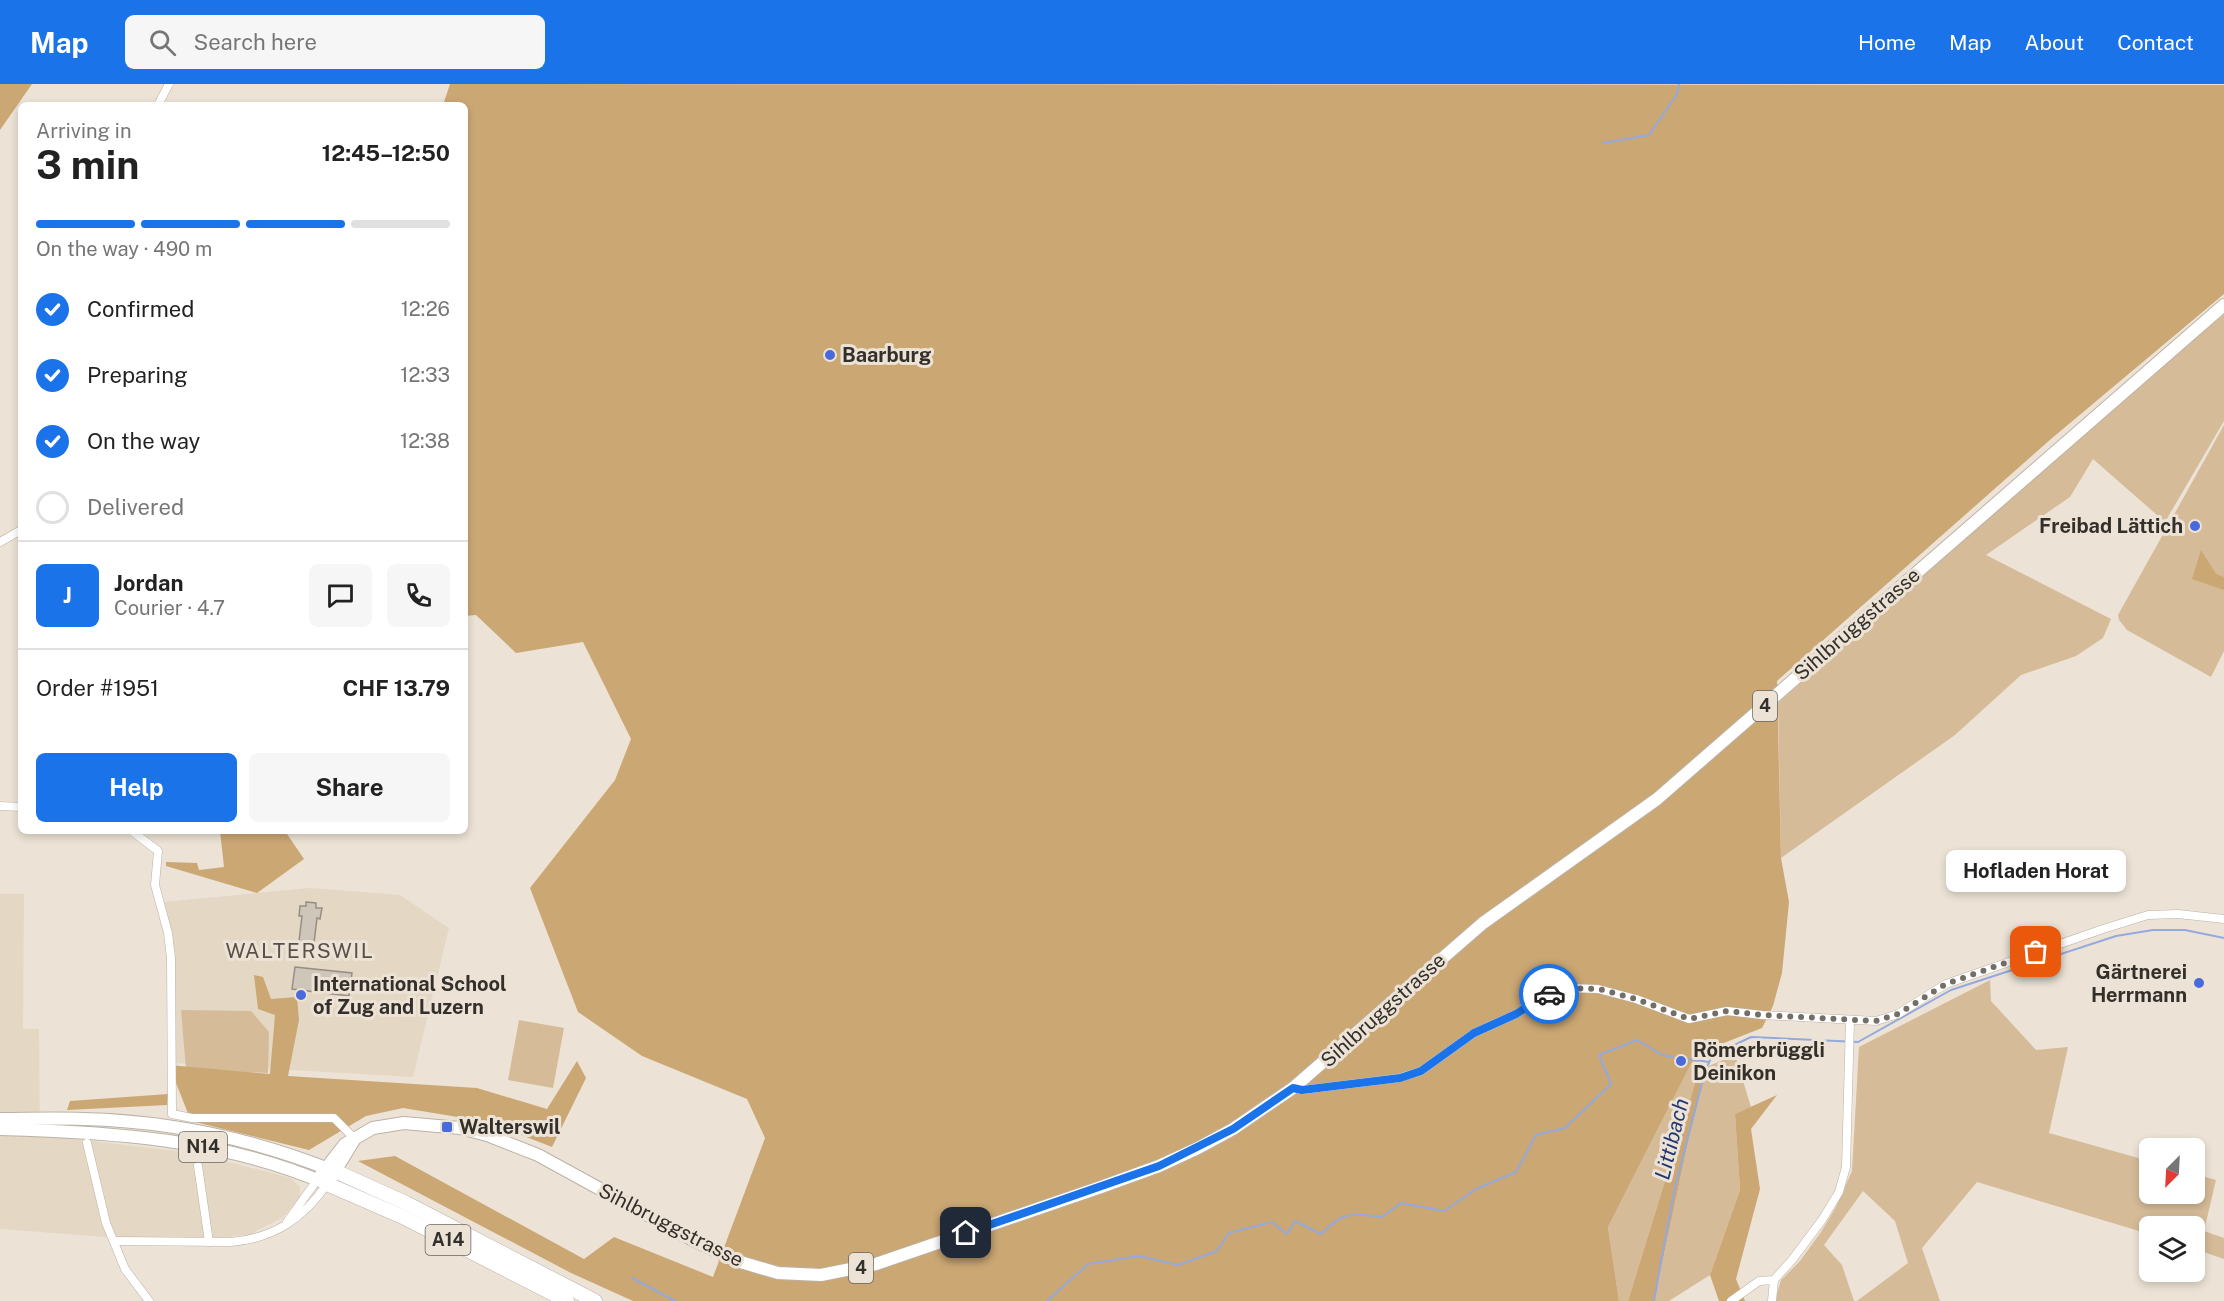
<!DOCTYPE html>
<html lang="en">
<head>
<meta charset="utf-8">
<style>
	body { margin:0; font-family:"Public Sans",sans-serif; background:#f6f6f6; color:#222; height:100vh; display:flex; flex-direction:column; font-size:22px; white-space:nowrap }
	* { box-sizing:border-box; margin:0 }
	p { font-size:20px; color:#767676 }
	.icon { flex:none; width:33px; height:33px; fill:none; stroke:currentColor; stroke-width:2; stroke-linecap:round; stroke-linejoin:round }
	.map { position:relative; flex:1; overflow:hidden }
	.drawer { position:absolute; left:18px; top:18px; width:450px; height:732px; display:flex; flex-direction:column; background:#fff; border-radius:9px; box-shadow:0 3px 9px #0003 }
	.drawer>* { flex:none }
	.needle { width:39px; rotate:204deg }
	.fabs { position:absolute; left:2139px; top:1054px; display:grid; gap:12px }
	.fabs a { display:grid; place-items:center; width:66px; height:66px; border-radius:9px; background:#fff; box-shadow:0 3px 9px #0003; font-size:30px }
	.pin { position:absolute; display:grid; place-items:center; width:51px; height:51px; color:#fff; margin:-26px; border-radius:12px; box-shadow:0 3px 9px #0006 }
	.courier { position:absolute; display:grid; place-items:center; width:60px; height:60px; margin:-30px; border:4px solid #1a73e8; border-radius:50%; background:#fff; color:#222; box-shadow:0 2px 8px #0007 }
	.bubble { position:absolute; height:42px; border-radius:9px; background:#fff; box-shadow:0 3px 9px #0003; font-size:20px; font-weight:700; line-height:42px; text-align:center }
	.headline em { font-style:normal; font-weight:700 }
	.headline div { display:flex; flex-direction:column-reverse }
	.headline { display:flex; align-items:center; justify-content:space-between; height:102px; padding:0 18px }
	h1 { font-size:39px; font-weight:700; line-height:45px }
	.bar { display:grid; grid-template-columns:repeat(4,1fr); gap:9px 6px; align-content:center; height:72px; padding:0 18px }
	.bar i { height:8px; border-radius:4px; background:#e0e0e0 }
	.bar .selected { background:#1a73e8 }
	.bar p { grid-column:span 4 }
	.line { display:flex; align-items:center; gap:15px; padding:0 18px; border-top:2px solid #e0e0e0 }
	.line div { flex:1 }
	.round { display:grid; place-items:center; flex:none; width:63px; height:63px; border-radius:9px; background:#f6f6f6 }
	ol { padding:0 18px; list-style:none }
	li { display:flex; align-items:center; gap:18px; height:66px }
	li p { margin-inline-start:auto }
	li .icon { padding:6px; border-radius:50%; background:#1a73e8; color:#fff; stroke-width:4 }
	li:last-child { color:#767676 }
	li i { width:33px; height:33px; border:3px solid #e0e0e0; border-radius:50% }
	.action { display:flex; gap:12px; margin-top:auto; padding:12px 18px }
	.action a { flex:1; height:69px; border-radius:9px; background:#1a73e8; color:#fff; font-size:24px; font-weight:700; line-height:69px; text-align:center }
	.action a+a { background:#f6f6f6; color:#222 }
	header { display:flex; align-items:center; gap:36px; box-sizing:border-box; height:84px; padding:0 30px; background:#1a73e8; color:#fff }
	header strong { font-size:28px }
	nav { display:flex; gap:33px; margin-inline-start:auto; font-size:21px }
	.search { width:420px; height:54px; background:#f6f6f6; display:flex; align-items:center; gap:15px; box-sizing:border-box; padding:0 21px; border-radius:9px; color:#767676; font-size:22px }
	.map>svg:first-child { display:block }
</style>
</head>
<body>
<header>
<strong>Map</strong>
<div class="search"><svg class="icon" aria-label="search" viewBox="0 0 24 24"><circle cx="10" cy="10" r="6"/><path d="M15 15l6 6"/></svg>Search here</div>
<nav><a>Home</a><a>Map</a><a>About</a><a>Contact</a></nav>
</header>
<div class="map">
<svg width="2224" height="1217" viewBox="0 0 2224 1217">
	<rect width="100%" height="100%" fill="#ece3d6"/>
	<g fill="#e4d7c4">
		<polygon points="310,804 400,811 449,844 413,993 174,979 163,818"/>
		<polygon points="0,810 24,810 23,945 39,945 40,1051 193,1069 291,1094 300,1103 300,1114 282,1134 250,1150 227,1153 106,1153 0,1145"/>
	</g>
	<g fill="#d5bb98">
		<polygon points="2224,230 2224,337 2165,438 2093,375 2070,413 1986,471 2111,535 2103,554 2076,572 2021,591 1955,651 1781,774 1778,619 2072,358"/>
		<polygon points="2224,341 2224,567 2211,593 2127,546 2119,536 2118,531"/>
		<polygon points="1990,896 1991,917 2036,966 2068,963 2049,1049 2149,1077 2150,1110 2194,1110 2195,1090 2216,1096 2204,1147 2224,1154 2224,1175 2195,1165 2194,1143 2150,1143 2149,1150 1977,1098 1922,1164 1940,1217 1857,1217 1908,1179 1895,1137 1863,1107 1824,1161 1842,1181 1854,1217 1775,1217 1781,1196 1800,1177 1821,1148 1836,1123 1852,1087 1859,963"/>
		<polygon points="181,926 251,927 269,948 268,989 186,985"/>
		<polygon points="519,936 564,944 553,1004 508,996"/>
		<polygon points="1696,970 1700,983 1628,1217 1619,1217 1608,1143"/>
		<polygon points="1735,971 1751,1023 1735,1030 1740,1106 1710,1191 1669,1217 1654,1217 1704,984"/>
	</g>
	<g fill="#cba774">
		<polygon points="0,0 32,0 0,46"/>
		<polygon points="450,0 2224,1 2224,210 2051,355 1777,597 1781,774 1789,818 1782,889 1773,922 1762,944 1696,970 1608,1143 1619,1217 633,1217 571,1189 358,1077 395,1072 584,1175 614,1153 713,1193 765,1054 747,1015 642,972 578,928 530,804 615,696 631,655 583,558 516,569 476,531 465,532 465,21 443,21"/>
		<polygon points="2201,466 2216,490 2224,493 2224,506 2192,495"/>
		<polygon points="220,747 285,747 304,775 257,809 166,782 166,778 197,779 199,786 224,783"/>
		<polygon points="254,891 263,893 271,915 297,913 299,936 288,992 477,1004 547,1025 577,977 586,994 552,1063 488,1038 403,1024 366,1032 309,1066 191,1037 169,981 270,990 275,931 258,925"/>
		<polygon points="1700,983 1704,984 1654,1217 1628,1217"/>
		<polygon points="168,1010 167,1021 67,1026 70,1017"/>
		<polygon points="1777,1011 1751,1045 1760,1105 1736,1195 1745,1217 1719,1217 1710,1191 1740,1106 1735,1030"/>
	</g>
	<g fill="none" stroke-linecap="round" stroke-linejoin="round">
		<g stroke="#94a9dd" stroke-width="2">
			<polyline points="1603,59 1649,51 1677,10 1679,0"/>
			<polyline points="1688,975 1709,978"/>
			<polyline points="632,1194 675,1217"/>
			<path d="M1047,1217l41,-37 51,-8 39,9 39,-14 12,-18 43,-11 15,12 8,-13 26,13c23,-23 31,-21 61,-17l19,-14 43,8 32,-22 40,-17 20,-37 29,-7 46,-44 -12,-29 38,-15 25,15 11,2"/>
			<polyline points="1654,1217 1673,1112 1705,987 1712,972 1751,953 1858,958 1951,906 2116,852 2153,846 2185,846 2224,854"/>
		</g>
	</g>
	<g fill="#cfc6ba" stroke="#978e83" stroke-width="1.5">
		<polygon points="306,818 316,819 316,824 322,824 320,835 317,834 314,859 299,857 302,832 299,832 300,822 306,822"/>
		<polygon points="295,883 352,889 349,912 292,905"/>
	</g>
	<g fill="none" stroke-linecap="round" stroke-linejoin="round">
		<defs>
			<g id="street">
				<polyline points="158,21 169,0"/>
				<polyline points="0,458 21,446"/>
				<polyline points="0,722 21,723"/>
				<polyline points="132,747 158,767 155,801 168,849 171,874 172,1030 192,1034 334,1034 355,1055"/>
				<polyline points="1293,1004 1302,1006 1399,994 1421,987 1474,949 1516,930 1550,910 1566,904 1598,905 1636,915 1689,935 1727,927 1762,931 1876,937 1898,930 1946,900 2103,845 2148,831 2178,830 2224,835"/>
				<polyline points="87,1059 106,1139 125,1185 149,1217"/>
				<polyline points="198,1082 209,1158"/>
				<polyline points="287,1138 317,1096"/>
				<path d="M114,1157l117,1c43,-4 72,-23 96,-58"/>
				<polyline points="1731,1217 1759,1197 1774,1196 1792,1176 1822,1136 1839,1108 1846,1083 1850,936"/>
				<polyline points="1772,1217 1774,1196"/>
			</g>
			<g id="primary">
				<path d="M0,1035c28,0 55,-1 83,0 84,2 170,20 248,51"/>
				<path d="M0,1045c110,3 225,10 327,55l27,-44"/>
				<polyline points="317,1096 345,1060 373,1044 404,1039 460,1044 487,1051 538,1071 695,1157 737,1177 778,1189 821,1191 876,1180 1101,1103 1159,1082 1198,1064 1233,1045 1293,1004 1483,839 1657,715 2224,221"/>
			</g>
			<g id="highway">
				<polyline points="335,1087 406,1119 595,1217"/>
				<polyline points="327,1100 403,1133 567,1217"/>
			</g>
		</defs>
		<use href="#street" stroke="#bbb2a6" stroke-width="9"/>
		<use href="#primary" stroke="#bbb2a6" stroke-width="14"/>
		<use href="#highway" stroke="#bbb2a6" stroke-width="15"/>
		<use href="#street" stroke="#fff" stroke-width="8"/>
		<use href="#primary" stroke="#fff" stroke-width="12"/>
		<use href="#highway" stroke="#fff" stroke-width="14"/>
	</g>
	<g fill="none" stroke-linecap="round" stroke-linejoin="round">
		<polyline stroke="#746e66" stroke-width="6" stroke-dasharray="0 10.8" points="1549,910 1566,904 1599,905 1636,915 1689,935 1727,927 1762,931 1876,937 1898,930 1946,900 2036,868"/>
		<polyline stroke="#1a73e8" stroke-width="8" points="966,1149 1159,1082 1233,1045 1293,1004 1302,1006 1400,994 1421,987 1474,949 1516,930 1549,910"/>
	</g>
	<g fill="#486add" stroke="#ece3d6" stroke-width="2">
		<circle cx="830" cy="271" r="6"/>
		<circle cx="2195" cy="442" r="6"/>
		<circle cx="2199" cy="899" r="6"/>
		<circle cx="301" cy="911" r="6"/>
		<circle cx="1681" cy="977" r="6"/>
		<rect x="441" y="1037" width="12" height="12" rx="3"/>
	</g>
	<g text-anchor="middle" stroke-width="6" stroke-linejoin="round" paint-order="stroke">
		<g fill="#ece3d6" stroke="#6a655e" stroke-width="1.5">
			<rect x="1753" y="607" width="24" height="30" rx="4.5"/>
			<rect x="179" y="1048" width="48" height="30" rx="4.5"/>
			<rect x="425.5" y="1141" width="45" height="30" rx="4.5"/>
			<rect x="849" y="1169" width="24" height="30" rx="4.5"/>
		</g>
		<g font-size="18" font-weight="bold" fill="#332f2a">
			<text x="1765" y="628">4</text>
			<text x="203" y="1069">N14</text>
			<text x="448" y="1162">A14</text>
			<text x="861" y="1190">4</text>
		</g>
		<g font-size="20" font-weight="bold" fill="#332f2a" stroke="#ece3d6" text-anchor="start">
			<text x="842" y="278">Baarburg</text>
			<text x="2183" y="449" text-anchor="end">Freibad Lättich</text>
			<text x="2187" y="895" text-anchor="end">Gärtnerei<tspan x="2187" dy="23">Herrmann</tspan></text>
			<text x="313" y="907">International School<tspan x="313" dy="23">of Zug and Luzern</tspan></text>
			<text x="1693" y="973">Römerbrüggli<tspan x="1693" dy="23">Deinikon</tspan></text>
			<text x="459" y="1050">Walterswil</text>
		</g>
		<g font-size="20" fill="#332f2a" stroke="#ece3d6">
			<text transform="translate(1857 540) rotate(-41)" y="7">Sihlbruggstrasse</text>
			<text transform="translate(1383 926) rotate(-42)" y="7">Sihlbruggstrasse</text>
			<text transform="translate(671 1141) rotate(27)" y="7">Sihlbruggstrasse</text>
		</g>
		<g font-size="21" letter-spacing="1.5" fill="#595147" stroke="#ece3d6">
			<text x="300" y="874">WALTERSWIL</text>
		</g>
		<g font-size="21" font-style="italic" fill="#243775" stroke="#ece3d6">
			<text transform="translate(1672 1055) rotate(-76)" y="7">Littibach</text>
		</g>
	</g>
</svg>
<div class="fabs">
<a><svg class="needle" viewBox="-14 -14 28 28"><path d="M0-13l5 13h-10z" fill="#e53935"/><path d="M0 13l5-13h-10z" fill="#767676"/></svg></a>
<a><svg class="icon" aria-label="layers" viewBox="0 0 24 24"><path d="M12 4l9 5-9 5-9-5zM3 14l9 5 9-5"/></svg></a>
</div>
<div class="pin" style="left:2036px;top:868px;background:#ea580c"><svg class="icon" aria-label="bag" viewBox="0 0 24 24"><path d="M5 8h14l-1 12H6zM9 8a3 3 0 0 1 6 0"/></svg></div>
<div class="pin" style="left:966px;top:1149px;background:#1f2937"><svg class="icon" aria-label="home" viewBox="0 0 24 24"><path d="M3 11l9-7 9 7M6 9v11h12V9"/></svg></div>
<div class="courier" style="left:1549px;top:910px"><svg class="icon" aria-label="car" viewBox="0 0 24 24"><path d="M5 17H2v-5l4-1 3-4h7l3 4 3 1v5h-3M9 17h6M6 11h13"/><circle cx="7" cy="17" r="2"/><circle cx="17" cy="17" r="2"/></svg></div>
<div class="bubble" style="left:1946px;top:766px;width:180px">Hofladen Horat</div>
<section class="drawer">
<div class="headline"><div><h1>3 min</h1><p>Arriving in</p></div><em>12:45–12:50</em></div>
<div class="bar"><i class="selected"></i><i class="selected"></i><i class="selected"></i><i></i><p>On the way · 490 m</p></div>
<ol>
<li><svg class="icon" aria-label="check" viewBox="0 0 24 24"><path d="M5 12l5 5 9-10"/></svg>Confirmed<p>12:26</p></li>
<li><svg class="icon" aria-label="check" viewBox="0 0 24 24"><path d="M5 12l5 5 9-10"/></svg>Preparing<p>12:33</p></li>
<li><svg class="icon" aria-label="check" viewBox="0 0 24 24"><path d="M5 12l5 5 9-10"/></svg>On the way<p>12:38</p></li>
<li><i></i>Delivered</li>
</ol>
<div class="line" style="height:108px"><b class="round" style="background:#1a73e8;color:#fff">J</b><div><b>Jordan</b><p>Courier · 4.7</p></div><a class="round"><svg class="icon" aria-label="chat" viewBox="0 0 24 24"><path d="M4 5h16v11H9l-5 4z"/></svg></a><a class="round"><svg class="icon" aria-label="phone" viewBox="0 0 24 24"><path d="M5 4h4l2 5-3 2q2 4 5 5l2-3 5 2v4C11 20 4 13 5 4z"/></svg></a></div>
<div class="line" style="height:78px"><div>Order #1951</div><b>CHF 13.79</b></div>
<div class="action"><a>Help</a><a>Share</a></div>
</section>
</div>
</body>
</html>
